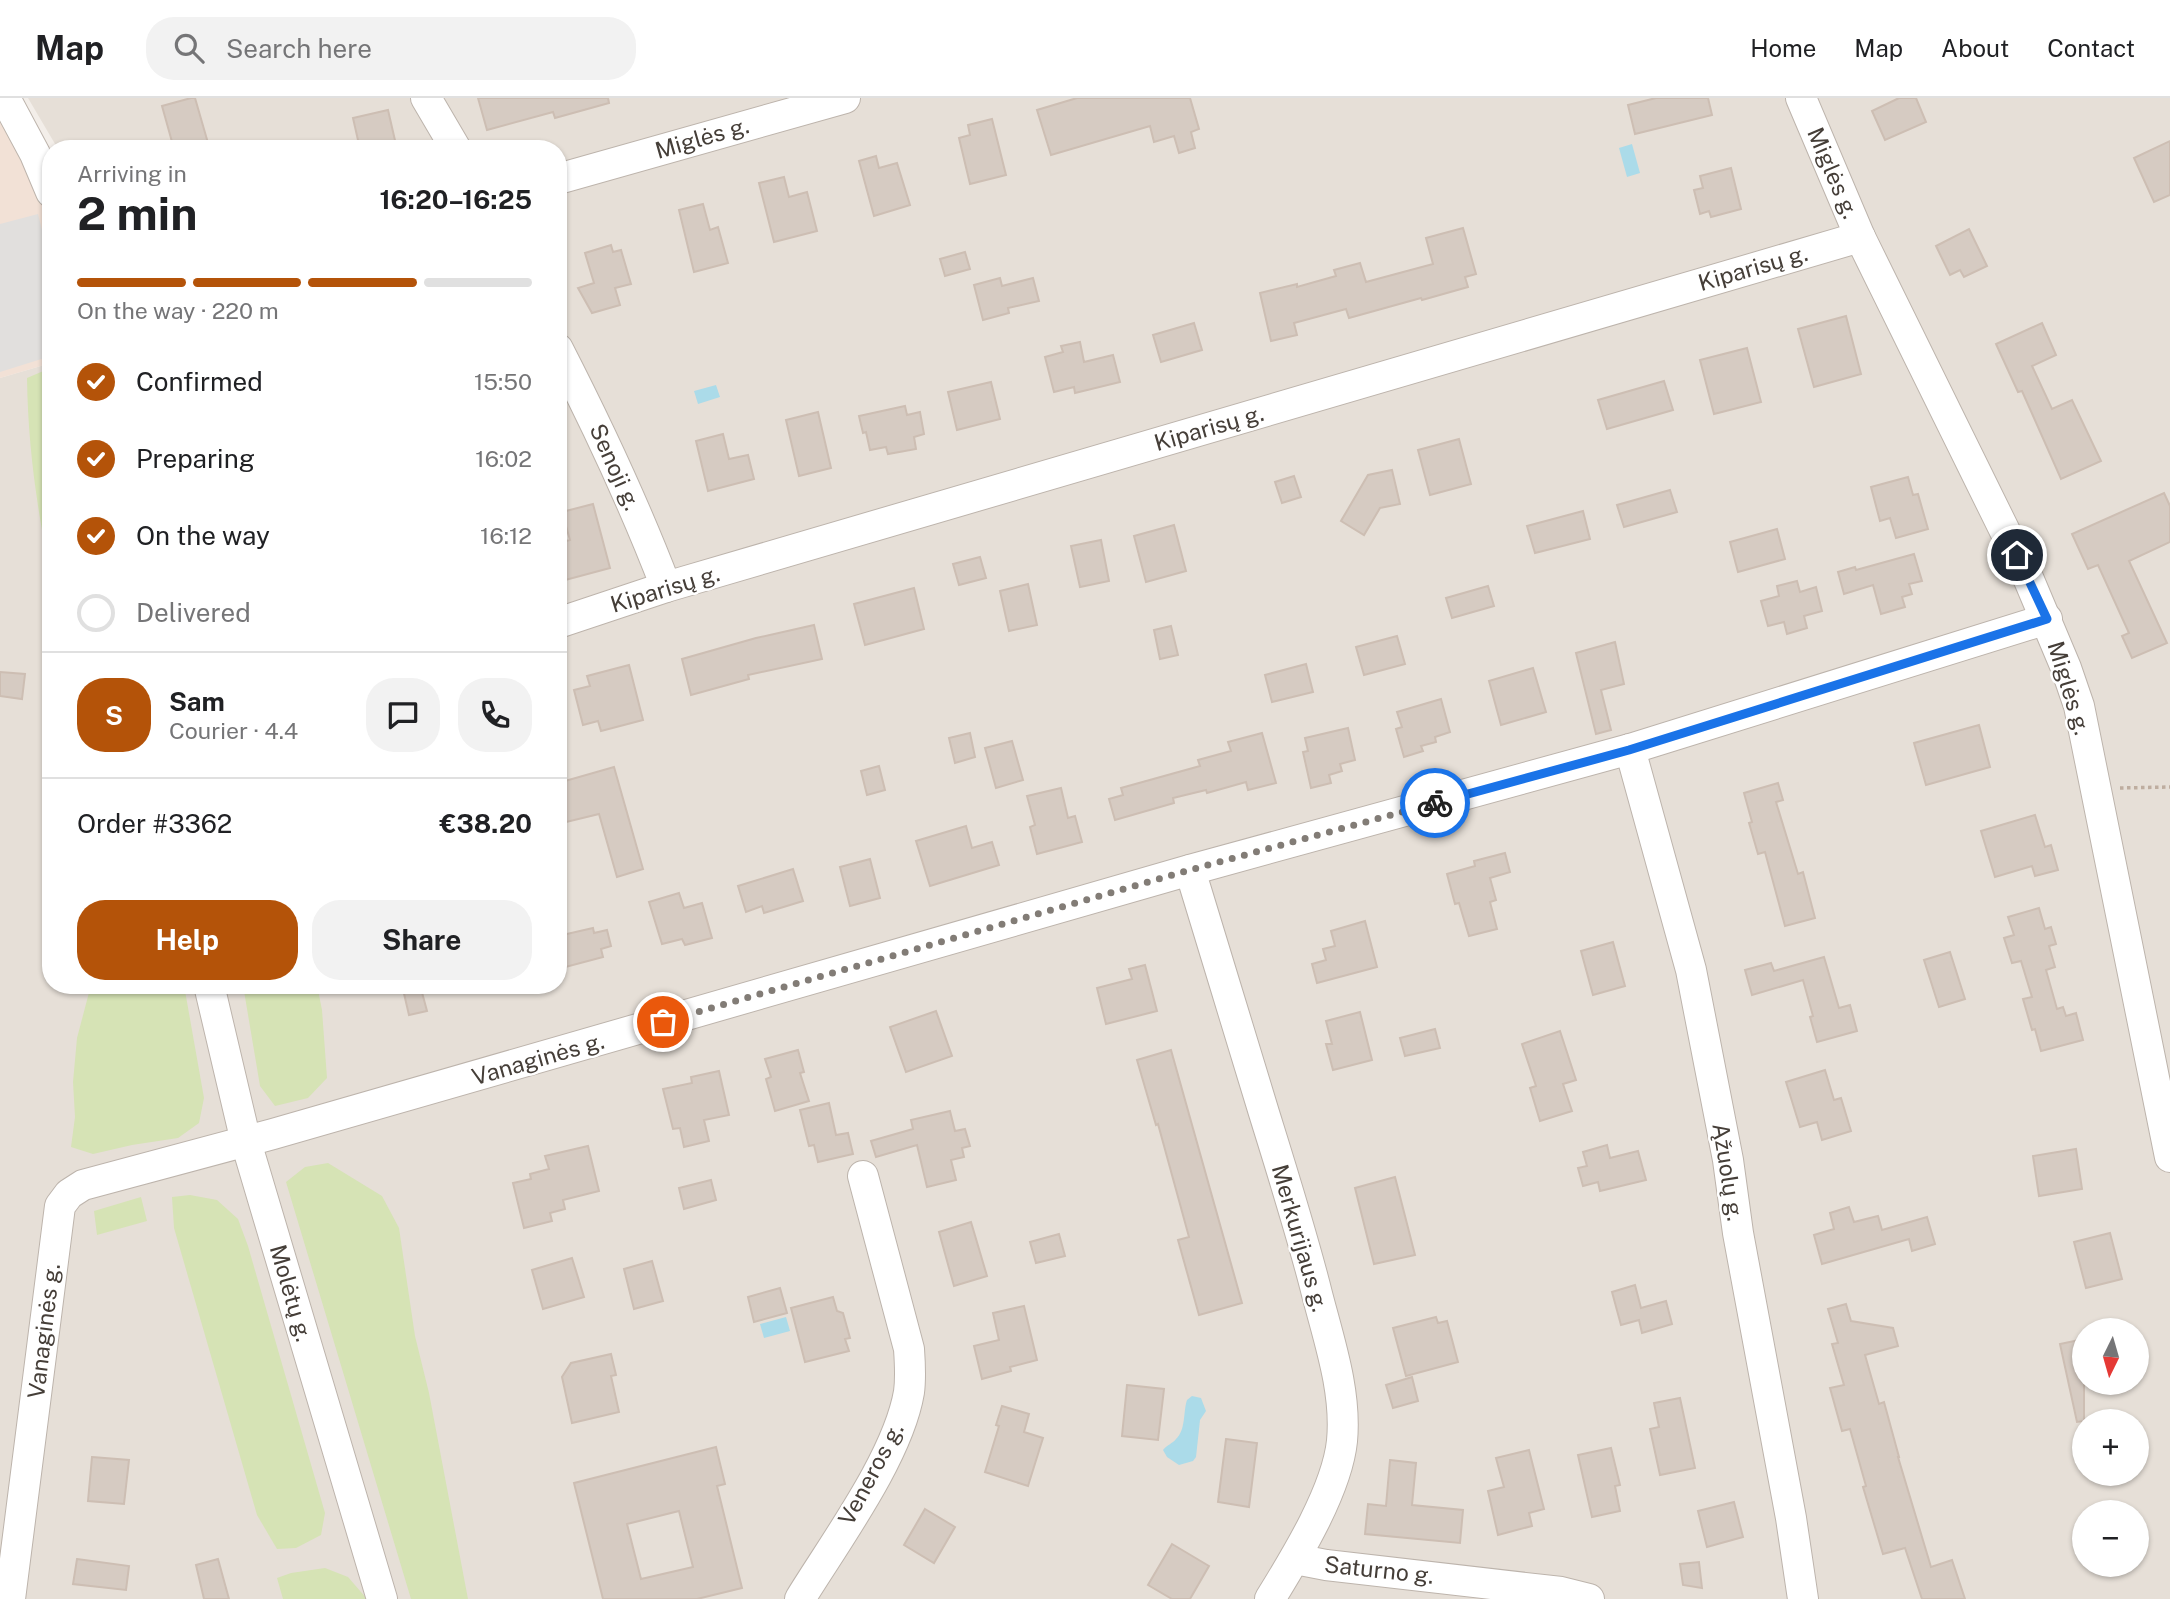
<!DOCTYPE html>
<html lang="en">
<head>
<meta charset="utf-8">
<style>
	body { margin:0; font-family:"Public Sans",sans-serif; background:#f2f2f2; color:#202124; height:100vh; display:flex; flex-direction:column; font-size:26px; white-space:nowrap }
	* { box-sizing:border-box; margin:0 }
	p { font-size:23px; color:#757577 }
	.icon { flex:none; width:38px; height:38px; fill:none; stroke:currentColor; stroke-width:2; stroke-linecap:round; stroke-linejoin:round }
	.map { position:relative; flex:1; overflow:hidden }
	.drawer { position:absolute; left:42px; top:42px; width:525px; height:854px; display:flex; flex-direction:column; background:#fff; border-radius:28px; box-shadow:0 2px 5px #0004 }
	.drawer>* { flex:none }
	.needle { width:46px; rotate:185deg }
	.tools { position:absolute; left:2072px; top:1220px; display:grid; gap:14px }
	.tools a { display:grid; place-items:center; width:77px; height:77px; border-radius:50%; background:#fff; box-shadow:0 2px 5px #0004; font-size:35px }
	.pin { position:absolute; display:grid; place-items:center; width:60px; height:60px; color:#fff; margin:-30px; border:4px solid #fff; border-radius:50%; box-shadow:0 2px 7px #0007 }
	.courier { position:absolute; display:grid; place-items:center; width:70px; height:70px; margin:-35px; border:5px solid #1a73e8; border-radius:50%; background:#fff; color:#222; box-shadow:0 2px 9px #0007 }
	.headline em { font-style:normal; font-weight:700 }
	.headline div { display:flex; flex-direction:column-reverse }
	.headline { display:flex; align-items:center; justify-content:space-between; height:119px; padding:0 35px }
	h1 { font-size:46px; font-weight:700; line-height:52px }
	.bar { display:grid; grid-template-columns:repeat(4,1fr); gap:10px 7px; align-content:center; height:84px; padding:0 35px }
	.bar i { height:9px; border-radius:5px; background:#e0e0e0 }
	.bar .active { background:#b45309 }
	.bar p { grid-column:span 4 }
	.line { display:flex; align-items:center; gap:18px; padding:0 35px; border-top:2px solid #e0e0e0 }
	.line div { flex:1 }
	.round { display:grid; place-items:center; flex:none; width:74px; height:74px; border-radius:28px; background:#f2f2f2 }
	ol { padding:0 35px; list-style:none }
	li { display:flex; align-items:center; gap:21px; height:77px }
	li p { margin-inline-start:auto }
	li .icon { padding:7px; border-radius:50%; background:#b45309; color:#fff; stroke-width:4 }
	li:last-child { color:#757577 }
	li i { width:38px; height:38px; border:4px solid #e0e0e0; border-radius:50% }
	.button { display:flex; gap:14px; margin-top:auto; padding:14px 35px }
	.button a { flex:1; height:80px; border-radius:28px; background:#b45309; color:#fff; font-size:28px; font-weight:700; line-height:80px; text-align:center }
	.button a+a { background:#f2f2f2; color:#202124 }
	header { display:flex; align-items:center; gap:42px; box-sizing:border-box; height:98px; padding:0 35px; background:#fff; border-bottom:2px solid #e0e0e0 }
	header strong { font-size:33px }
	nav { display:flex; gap:38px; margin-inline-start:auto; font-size:24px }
	.search { width:490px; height:63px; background:#f2f2f2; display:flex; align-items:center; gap:18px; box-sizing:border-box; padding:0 24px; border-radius:28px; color:#757577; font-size:26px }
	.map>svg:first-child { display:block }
</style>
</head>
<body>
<header>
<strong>Map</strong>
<div class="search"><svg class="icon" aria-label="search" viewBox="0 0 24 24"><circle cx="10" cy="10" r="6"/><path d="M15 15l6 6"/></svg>Search here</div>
<nav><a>Home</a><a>Map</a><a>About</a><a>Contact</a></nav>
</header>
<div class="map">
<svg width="2170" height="1501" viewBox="0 0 2170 1501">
	<rect width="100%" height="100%" fill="#f3eee9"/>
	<path fill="#e6dfd7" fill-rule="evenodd" d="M28,0h2142v1501h-2170v-1221l51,-15v622h507v-836h-500zM2084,1232h53v52h-53zM2084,1323h53v53h-53zM2084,1414h53v52h-53z"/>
	<polygon fill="#f2e1d6" points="0,19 44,101 51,127 51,265 0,280"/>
	<g fill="#d6e3b5">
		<path d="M48,271h3v208c-14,-68 -23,-129 -24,-199z"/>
		<polygon points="91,887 184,887 204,1000 199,1025 178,1040 132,1047 93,1056 71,1049 75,1019 73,984 77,940"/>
		<polygon points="243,887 317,887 322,912 327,980 308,1000 275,1008 260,988"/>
		<polygon points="328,1065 382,1098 399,1130 415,1238 429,1295 468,1501 411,1501 286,1084 305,1069"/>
		<polygon points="190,1097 217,1102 238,1121 248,1148 325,1415 321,1437 296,1450 277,1451 257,1417 174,1130 172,1099"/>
		<polygon points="141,1099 147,1123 97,1137 94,1113"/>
		<polygon points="325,1470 348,1479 367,1501 283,1501 277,1480 291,1475"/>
	</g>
	<polygon fill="#e1dfdd" points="38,116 51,168 51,258 0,274 0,126"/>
	<g fill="#abdbe9">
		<polygon points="1632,46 1640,75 1627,79 1619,50"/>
		<polygon points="716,287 720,299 698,306 694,293"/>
		<polygon points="786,1219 790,1233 764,1240 760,1226"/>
		<path d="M1192,1298l9,2 5,13 -6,9 -4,37 -3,4 -14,4 -12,-8 -4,-7c5,-6 9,-6 13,-11 10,-9 7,-27 11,-39z"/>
	</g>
	<g fill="#d6cbc2" stroke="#cdbeb3" stroke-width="2" fill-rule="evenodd">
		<polygon points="191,0 195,0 208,45 188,51 174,51 162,8"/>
		<polygon points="478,0 608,0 609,5 555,20 553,14 487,32"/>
		<polygon points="1077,0 1190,0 1199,31 1191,34 1195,50 1179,55 1174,38 1154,44 1150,28 1051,57 1037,12"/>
		<polygon points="1656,0 1708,0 1712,17 1635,36 1628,7"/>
		<polygon points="1899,0 1916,0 1926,24 1885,42 1872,13"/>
		<polygon points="388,12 397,51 360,51 353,20"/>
		<polygon points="992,21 1006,77 970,86 959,40 970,37 968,27"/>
		<polygon points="2170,43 2170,97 2154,104 2134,60"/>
		<polygon points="876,58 879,70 897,65 910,107 874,118 859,63"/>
		<polygon points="1731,70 1741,111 1711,119 1709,113 1700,116 1694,92 1703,90 1700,78"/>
		<polygon points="784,79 789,99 807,94 817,133 774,144 759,85"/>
		<polygon points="703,106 710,132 718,129 728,165 694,174 679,112"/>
		<polygon points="1463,130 1476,176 1465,179 1468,189 1422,202 1421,200 1349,220 1346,211 1294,225 1297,237 1271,243 1260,195 1297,186 1297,189 1336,178 1334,172 1360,165 1366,184 1433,166 1426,140"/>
		<polygon points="1969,131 1987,168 1964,179 1960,172 1950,177 1936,148"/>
		<polygon points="611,147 613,154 621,152 631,186 615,190 620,207 592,215 578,190 594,185 585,155"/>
		<polygon points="965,154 970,171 945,178 940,161"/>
		<polygon points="1000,180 1002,188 1033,180 1039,203 1008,210 1009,215 983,222 974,187"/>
		<polygon points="1846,218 1861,276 1814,289 1798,231"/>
		<polygon points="1194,225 1202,252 1161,264 1153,237"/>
		<polygon points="2042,225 2056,257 2032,268 2052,311 2072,302 2101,363 2061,381 2022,293 2018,294 1996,246"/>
		<polygon points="1080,244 1084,264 1113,257 1120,284 1075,295 1074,289 1054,294 1045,259 1063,254 1061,248"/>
		<polygon points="1747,250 1761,304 1714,316 1700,262"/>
		<polygon points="1664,283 1673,312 1607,331 1598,302"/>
		<polygon points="991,284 1000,321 957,332 948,294"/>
		<polygon points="905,308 907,317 920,314 924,336 914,339 916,351 888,356 886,349 870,352 866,334 863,335 859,318"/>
		<polygon points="818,314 831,370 799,378 786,322"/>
		<polygon points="723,336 729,361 748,357 754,381 708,393 696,343"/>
		<polygon points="1459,341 1471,386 1430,397 1418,352"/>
		<polygon points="1392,372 1400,406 1380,410 1364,437 1341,423 1368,377"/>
		<polygon points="1294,378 1301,399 1282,405 1275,384"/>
		<polygon points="1908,379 1913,397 1918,396 1928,431 1896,440 1890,420 1880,423 1871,389"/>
		<polygon points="1670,392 1677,414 1624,429 1617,407"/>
		<polygon points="2164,395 2170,408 2170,444 2129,463 2167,545 2132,560 2122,538 2129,535 2098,467 2088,471 2072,436"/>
		<polygon points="593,406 610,470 558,484 558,445 570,442 562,414"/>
		<polygon points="1583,413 1590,441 1535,455 1527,428"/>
		<polygon points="1174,427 1186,473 1146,484 1134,438"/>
		<polygon points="1777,431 1785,461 1738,474 1730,444"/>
		<polygon points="1101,442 1109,483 1080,489 1071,448"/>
		<polygon points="1914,456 1922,483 1909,486 1912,496 1902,499 1905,509 1881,516 1873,487 1844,496 1838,474 1855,469 1856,472"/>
		<polygon points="980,459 986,480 959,487 953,466"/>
		<polygon points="1797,483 1800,494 1816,489 1822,513 1804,518 1807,530 1787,536 1784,524 1768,528 1761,503 1779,498 1777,488"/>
		<polygon points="1028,486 1037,527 1009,533 1000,493"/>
		<polygon points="1488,488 1494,508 1452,520 1446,500"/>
		<polygon points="914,490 924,531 865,547 854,506"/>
		<polygon points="814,527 822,561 748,577 749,581 691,597 682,561 756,540"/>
		<polygon points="1171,528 1178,557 1160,561 1154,532"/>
		<polygon points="1397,538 1405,566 1364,577 1356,549"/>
		<polygon points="1615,544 1624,586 1601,592 1611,632 1596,636 1576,555"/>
		<polygon points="1306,566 1313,594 1272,604 1265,577"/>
		<polygon points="629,567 643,622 601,633 598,623 583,627 574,592 590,588 587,578"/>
		<polygon points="1533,570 1546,614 1501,627 1489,583"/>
		<polygon points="0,574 25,576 22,601 0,598"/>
		<polygon points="1441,601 1450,634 1435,639 1436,644 1421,648 1423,653 1404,659 1396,631 1402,629 1397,614"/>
		<polygon points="1979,627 1990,669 1926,687 1914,645"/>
		<polygon points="1348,630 1355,662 1340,666 1342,673 1329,677 1331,685 1311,690 1303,654 1308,653 1305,640"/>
		<polygon points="970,635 975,659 955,665 949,640"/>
		<polygon points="1262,635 1276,685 1248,692 1246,684 1207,695 1206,692 1173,700 1174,705 1115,722 1109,701 1123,697 1121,690 1200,668 1198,662 1231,653 1228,644"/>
		<polygon points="1012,643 1023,682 996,690 985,650"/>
		<polygon points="879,668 885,692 867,697 861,673"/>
		<polygon points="614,669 643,771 617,779 599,716 558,726 558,685"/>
		<polygon points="1778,685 1783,702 1776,704 1798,776 1803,774 1815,820 1785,828 1765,754 1758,756 1749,725 1752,724 1744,695"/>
		<polygon points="1061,690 1068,720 1075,718 1082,744 1037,756 1030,729 1035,727 1027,698"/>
		<polygon points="2035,717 2045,749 2051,747 2058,772 2035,778 2032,768 1995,779 1981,733"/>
		<polygon points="966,728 972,750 992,744 999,767 930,788 916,743"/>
		<polygon points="1505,755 1510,774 1490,780 1496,802 1490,804 1497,831 1469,838 1459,805 1455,806 1447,776 1475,768 1474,763"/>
		<polygon points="870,761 880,800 850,808 840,769"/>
		<polygon points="793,771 803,803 764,815 762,808 746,814 738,788"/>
		<polygon points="679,795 684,810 702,805 712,840 685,847 682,841 662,846 649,804"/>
		<polygon points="2039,810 2045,831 2051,829 2056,846 2049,848 2055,869 2046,872 2057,911 2063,909 2066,918 2076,915 2083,942 2041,953 2035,931 2032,932 2023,901 2032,899 2021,863 2012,865 2004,840 2014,837 2008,819"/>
		<polygon points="1365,823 1377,869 1317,885 1312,866 1326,862 1323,851 1335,848 1331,833"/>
		<polygon points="593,830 594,835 607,832 611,848 601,851 603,859 558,871 558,838"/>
		<polygon points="1613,844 1625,888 1593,897 1581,853"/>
		<polygon points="1950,854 1965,901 1939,909 1924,862"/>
		<polygon points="1824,859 1839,910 1850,907 1857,933 1817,944 1810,919 1813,918 1803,882 1752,897 1745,872 1771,865 1774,873"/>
		<polygon points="1145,867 1157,913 1106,926 1097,890 1132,881 1129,871"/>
		<polygon points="402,887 420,887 427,913 409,917"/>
		<polygon points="936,913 952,958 906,974 890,929"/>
		<polygon points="1360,914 1372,962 1333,972 1326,946 1332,946 1326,923"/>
		<polygon points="1435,931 1440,950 1405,958 1400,940"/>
		<polygon points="1560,933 1576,982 1563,986 1572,1013 1540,1023 1530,990 1536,988 1522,946"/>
		<polygon points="798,952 804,974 800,975 809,1003 775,1013 766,981 771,979 765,961"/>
		<polygon points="1171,952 1242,1205 1199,1217 1178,1142 1189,1139 1158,1026 1156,1027 1137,962"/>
		<polygon points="1825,972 1834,1002 1841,1000 1851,1033 1822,1042 1817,1024 1800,1029 1786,984"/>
		<polygon points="719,973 729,1017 704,1022 709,1043 684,1049 680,1030 673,1031 663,991 692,985 691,979"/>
		<polygon points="829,1005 836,1037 848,1035 853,1056 818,1064 814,1047 809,1048 800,1012"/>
		<polygon points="950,1013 955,1033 965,1031 970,1048 962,1050 964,1059 951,1062 956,1082 927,1089 917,1047 876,1059 871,1043 913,1031 911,1022"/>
		<polygon points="1607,1047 1610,1060 1638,1053 1646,1082 1600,1093 1598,1084 1583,1088 1578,1070 1587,1068 1583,1054"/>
		<polygon points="588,1048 599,1093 563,1102 565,1111 550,1115 552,1123 524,1130 513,1085 531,1081 530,1076 549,1071 545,1058"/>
		<polygon points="2076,1051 2082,1091 2039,1098 2033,1058"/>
		<polygon points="1395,1079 1415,1157 1374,1166 1355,1090"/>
		<polygon points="711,1082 716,1102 684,1111 679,1090"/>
		<polygon points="1849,1109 1854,1124 1878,1118 1882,1132 1927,1119 1935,1146 1912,1153 1909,1141 1822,1166 1814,1137 1834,1131 1830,1115"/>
		<polygon points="971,1124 987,1178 954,1188 939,1134"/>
		<polygon points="2110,1135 2122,1181 2086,1190 2074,1144"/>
		<polygon points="1059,1136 1065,1158 1036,1165 1030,1144"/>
		<polygon points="572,1160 584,1199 543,1211 532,1172"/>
		<polygon points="652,1163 663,1203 634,1211 624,1171"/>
		<polygon points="1635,1187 1641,1210 1666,1203 1672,1226 1642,1235 1639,1222 1621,1227 1612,1194"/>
		<polygon points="780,1190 787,1215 754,1224 748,1199"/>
		<polygon points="833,1199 837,1213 843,1215 850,1240 845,1241 849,1253 805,1264 791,1210"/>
		<polygon points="1846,1206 1851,1223 1893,1230 1898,1248 1865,1257 1879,1306 1884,1304 1899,1359 1898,1359 1931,1469 1952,1462 1965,1501 1922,1501 1905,1450 1883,1456 1863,1389 1866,1388 1850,1331 1842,1333 1830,1290 1844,1287 1832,1246 1838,1245 1828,1211"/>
		<polygon points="1024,1208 1037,1262 1010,1269 1011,1273 982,1281 974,1248 999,1242 993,1215"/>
		<polygon points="1436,1219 1438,1225 1447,1223 1458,1264 1406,1278 1393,1230"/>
		<polygon points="2084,1241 2084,1323 2077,1324 2060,1246"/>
		<polygon points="611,1256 616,1277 611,1278 619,1314 572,1325 562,1279 571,1265"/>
		<polygon points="1412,1279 1418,1303 1393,1310 1386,1287"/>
		<polygon points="1127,1287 1164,1291 1158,1342 1122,1338"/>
		<polygon points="1680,1300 1695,1370 1660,1377 1650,1331 1659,1329 1654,1305"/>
		<polygon points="1002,1308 1029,1316 1024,1334 1043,1340 1028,1388 985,1374 999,1328 996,1327"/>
		<polygon points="1226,1341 1257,1345 1249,1409 1218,1404"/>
		<path d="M716,1349l9,37 -8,2 25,102 -45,11h-94l-29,-116zM679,1413l14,56 -52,12 -14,-55z"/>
		<polygon points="1611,1350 1620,1387 1615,1388 1620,1413 1592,1419 1578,1357"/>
		<polygon points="1529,1352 1544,1411 1529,1415 1532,1428 1498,1437 1488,1393 1504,1389 1496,1360"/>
		<polygon points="92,1359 129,1362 124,1406 88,1403"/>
		<polygon points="1390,1362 1416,1365 1412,1407 1463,1412 1460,1445 1365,1436 1368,1406 1386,1408"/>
		<polygon points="1734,1404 1743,1439 1707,1449 1698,1413"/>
		<polygon points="925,1411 955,1429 934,1465 904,1447"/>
		<polygon points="1172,1446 1209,1468 1190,1501 1172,1501 1148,1487"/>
		<polygon points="77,1461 129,1468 126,1492 73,1486"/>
		<polygon points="218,1461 229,1501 204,1501 196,1467"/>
		<polygon points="1699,1464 1702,1490 1683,1487 1680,1466"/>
	</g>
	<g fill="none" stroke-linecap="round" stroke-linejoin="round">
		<defs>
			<g id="minor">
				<polyline points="5,0 35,56 51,94"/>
				<polyline points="426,0 456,51"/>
				<polyline points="1801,0 1860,139 2029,482 2066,570 2079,608 2170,1059"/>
				<polyline points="558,81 845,0"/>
				<path d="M558,251c40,78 77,157 108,238"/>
				<polyline points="558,525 666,489 1860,139"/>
				<polyline points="1630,651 1691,872 1728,1062 1738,1135 1791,1420 1803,1501"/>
				<path d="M1190,772c25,81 49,162 74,243 18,58 36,115 51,173 12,49 32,103 27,155 -5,49 -46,116 -72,158"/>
				<polyline points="209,887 246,1044 382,1501"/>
				<polyline points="1295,1461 1326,1467 1561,1494 1589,1501"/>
				<polyline points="10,1501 60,1108 69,1096 83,1087 273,1036 1190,772 1630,651 2047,521"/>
				<path d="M800,1501c35,-57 98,-142 109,-207 2,-15 1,-29 0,-43l-46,-173"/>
			</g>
		</defs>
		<use href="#minor" stroke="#bdb4ac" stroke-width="32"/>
		<polyline stroke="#bead9f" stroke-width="3.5" stroke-dasharray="3.5 3.5" stroke-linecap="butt" points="2120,690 2170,689"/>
		<use href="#minor" stroke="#fff" stroke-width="30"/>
	</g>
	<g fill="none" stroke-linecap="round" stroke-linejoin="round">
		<polyline stroke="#827c76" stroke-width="7" stroke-dasharray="0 12.6" points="663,924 1190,772 1435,705"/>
		<polyline stroke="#1a73e8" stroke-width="9" points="1435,705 1629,652 2047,521 2017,457"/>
	</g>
	<g text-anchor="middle" stroke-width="5" stroke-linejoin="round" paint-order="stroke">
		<g font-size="23" fill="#453e38" stroke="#fff">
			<text transform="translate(702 40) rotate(-16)" y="8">Miglės g.</text>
			<text transform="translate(1833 75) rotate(67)" y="8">Miglės g.</text>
			<text transform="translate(1753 170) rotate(-16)" y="8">Kiparisų g.</text>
			<text transform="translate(1209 330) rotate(-16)" y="8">Kiparisų g.</text>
			<text transform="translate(615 369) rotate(66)" y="8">Senoji g.</text>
			<text transform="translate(665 491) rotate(-17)" y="8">Kiparisų g.</text>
			<text transform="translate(2069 590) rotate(73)" y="8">Miglės g.</text>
			<text transform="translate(538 961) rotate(-16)" y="8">Vanaginės g.</text>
			<text transform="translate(1728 1074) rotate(81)" y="8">Ąžuolų g.</text>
			<text transform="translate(1300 1140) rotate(74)" y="8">Merkurijaus g.</text>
			<text transform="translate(291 1195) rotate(74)" y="8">Molėtų g.</text>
			<text transform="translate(44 1233) rotate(-83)" y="8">Vanaginės g.</text>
			<text transform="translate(871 1376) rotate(-62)" y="8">Veneros g.</text>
			<text transform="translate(1379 1472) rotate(6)" y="8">Saturno g.</text>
		</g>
	</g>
</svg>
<div class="tools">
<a><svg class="needle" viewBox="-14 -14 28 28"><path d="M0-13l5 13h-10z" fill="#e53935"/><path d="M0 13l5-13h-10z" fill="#757577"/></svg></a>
<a>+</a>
<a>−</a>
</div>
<div class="pin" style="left:663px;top:924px;background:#ea580c"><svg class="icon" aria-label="bag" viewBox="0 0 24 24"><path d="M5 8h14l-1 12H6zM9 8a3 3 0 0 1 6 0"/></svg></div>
<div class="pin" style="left:2017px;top:457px;background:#1f2937"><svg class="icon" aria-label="home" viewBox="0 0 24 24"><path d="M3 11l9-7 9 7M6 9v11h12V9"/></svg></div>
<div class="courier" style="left:1435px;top:705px"><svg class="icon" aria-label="bike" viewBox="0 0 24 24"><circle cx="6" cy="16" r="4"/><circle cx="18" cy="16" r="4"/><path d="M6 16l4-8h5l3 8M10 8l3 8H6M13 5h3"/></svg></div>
<section class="drawer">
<div class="headline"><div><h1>2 min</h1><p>Arriving in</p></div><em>16:20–16:25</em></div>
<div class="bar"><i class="active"></i><i class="active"></i><i class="active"></i><i></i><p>On the way · 220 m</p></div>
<ol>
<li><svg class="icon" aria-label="check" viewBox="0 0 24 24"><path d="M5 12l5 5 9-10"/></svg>Confirmed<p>15:50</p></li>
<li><svg class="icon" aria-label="check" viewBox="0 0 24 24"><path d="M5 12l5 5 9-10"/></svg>Preparing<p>16:02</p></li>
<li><svg class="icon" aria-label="check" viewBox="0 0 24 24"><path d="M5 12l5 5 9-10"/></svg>On the way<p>16:12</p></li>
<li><i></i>Delivered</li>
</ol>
<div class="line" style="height:126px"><b class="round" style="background:#b45309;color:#fff">S</b><div><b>Sam</b><p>Courier · 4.4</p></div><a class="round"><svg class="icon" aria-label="chat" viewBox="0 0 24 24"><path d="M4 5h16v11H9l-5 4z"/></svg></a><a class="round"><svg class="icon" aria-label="phone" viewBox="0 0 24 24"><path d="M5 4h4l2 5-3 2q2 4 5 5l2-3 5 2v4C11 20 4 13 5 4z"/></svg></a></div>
<div class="line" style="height:91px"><div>Order #3362</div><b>€38.20</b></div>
<div class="button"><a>Help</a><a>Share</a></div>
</section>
</div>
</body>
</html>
